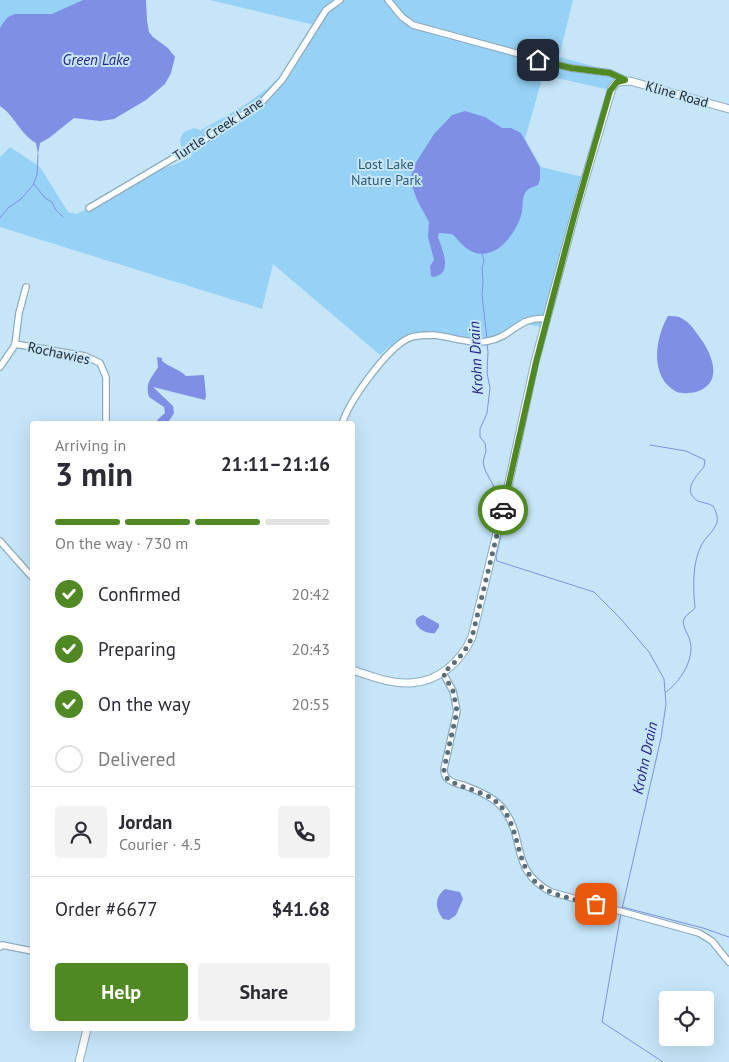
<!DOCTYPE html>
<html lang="en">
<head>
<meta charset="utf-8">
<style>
	body { margin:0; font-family:"PT Sans",sans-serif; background:#f2f2f3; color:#2b2b33; height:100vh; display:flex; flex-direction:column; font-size:19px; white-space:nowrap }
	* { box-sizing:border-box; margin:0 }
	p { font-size:16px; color:#7c7c81 }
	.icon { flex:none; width:28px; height:28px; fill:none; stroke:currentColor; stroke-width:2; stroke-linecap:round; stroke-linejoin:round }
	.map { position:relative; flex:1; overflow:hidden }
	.panel { position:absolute; left:30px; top:421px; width:325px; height:610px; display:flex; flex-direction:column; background:#fff; border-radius:5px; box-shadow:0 5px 20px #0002 }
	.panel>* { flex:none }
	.controls { position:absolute; left:659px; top:991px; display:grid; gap:10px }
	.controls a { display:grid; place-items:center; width:55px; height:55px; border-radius:5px; background:#fff; box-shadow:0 5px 20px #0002; font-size:25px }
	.pin { position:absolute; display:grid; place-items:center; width:42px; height:42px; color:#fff; margin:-21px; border-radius:10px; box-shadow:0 2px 8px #0006 }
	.courier { position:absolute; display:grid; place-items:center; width:50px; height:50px; margin:-25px; border:4px solid #508823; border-radius:50%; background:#fff; color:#222; box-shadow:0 1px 6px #0007 }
	.head em { font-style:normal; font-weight:800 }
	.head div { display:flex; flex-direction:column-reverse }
	.head { display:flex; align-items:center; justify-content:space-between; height:85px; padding:0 25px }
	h1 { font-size:32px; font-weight:800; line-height:38px }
	.bar { display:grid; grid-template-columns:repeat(4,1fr); gap:8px 5px; align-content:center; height:60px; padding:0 25px }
	.bar i { height:6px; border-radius:4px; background:#e1e1e2 }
	.bar .selected { background:#508823 }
	.bar p { grid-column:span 4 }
	.line { display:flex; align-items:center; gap:12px; padding:0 25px; border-top:1px solid #e1e1e2 }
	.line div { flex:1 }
	.round { display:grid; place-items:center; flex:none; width:52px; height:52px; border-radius:5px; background:#f2f2f3 }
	ol { padding:0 25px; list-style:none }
	li { display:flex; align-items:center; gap:15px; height:55px }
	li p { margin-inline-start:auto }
	li .icon { padding:5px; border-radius:50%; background:#508823; color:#fff; stroke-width:4 }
	li:last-child { color:#7c7c81 }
	li i { width:28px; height:28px; border:2px solid #e1e1e2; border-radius:50% }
	.action { display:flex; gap:10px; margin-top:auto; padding:10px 25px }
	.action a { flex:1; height:58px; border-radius:5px; background:#508823; color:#fff; font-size:20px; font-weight:800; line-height:58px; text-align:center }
	.action a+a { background:#f2f2f3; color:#2b2b33 }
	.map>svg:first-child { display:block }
</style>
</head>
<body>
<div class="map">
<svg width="729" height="1062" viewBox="0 0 729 1062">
	<rect width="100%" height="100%" fill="#c6e5f8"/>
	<g fill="#96d2f5">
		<polygon points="0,0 83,0 0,90"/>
		<path d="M210,0h363l-14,57 56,15 -5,18 -67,-15 -18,64 16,28 42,10 -41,150 -17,-3 -43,17 -49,-6 -28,2 -18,11 -7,7 -107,-91 -11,45 -262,-82v-70l10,-10 30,20 28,45 9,2 78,-43 21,-7 16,-8c-10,-5 -16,-14 -8,-24l10,-4 7,2c34,-19 68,-36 92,-69 8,-11 14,-24 21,-36z"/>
	</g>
	<g fill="#7f8fe6">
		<path d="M83,0h63l1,20 2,12 4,5 15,11 7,9 -4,16 -6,11 -19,16 -32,19 -14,2 -26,-3 -25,20 -9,5 -2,11 -2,-11c-16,-9 -21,-27 -36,-37v-78l3,-5 5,-6 7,-3h37z"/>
		<path d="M465,111l20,6 17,11h9l10,5 19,34v12l-2,6c-5,2 -10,3 -13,8 -3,6 -2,13 -3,19 -5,21 -28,53 -53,38 -7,-4 -11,-11 -17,-16l-13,-1 -1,4c4,12 16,37 -5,40l-2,-1 -1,-10 4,-6 -6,-23 1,-15 -12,-22 -5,-14 -1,-10 4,-12 19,-30 18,-19z"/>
		<path d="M668,316c3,0 8,0 11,1 11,4 18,17 24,25 11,17 19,42 -7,50 -5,1 -14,2 -19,0 -28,-14 -22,-54 -9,-76z"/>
		<path d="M157,357l5,1v3c7,6 17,8 24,15l18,-1 2,21 -1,4 -52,-13 20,19 1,7 -7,11h-14l12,-11 -1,-6 -15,-10c-4,-15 2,-18 9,-30z"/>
		<path d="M423,615l16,9v3l-4,6c-13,2 -29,-13 -12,-18z"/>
		<path d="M445,889l15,3 3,7 -7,16 -7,5 -6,-1c-8,-11 -9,-21 2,-30z"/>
	</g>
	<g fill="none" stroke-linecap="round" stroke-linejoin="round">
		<g stroke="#7f8fe6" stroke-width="1">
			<polyline points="34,184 45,198 52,202 55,209 63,217"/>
			<polyline points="0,218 8,208 21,199 33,185 37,175 38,154"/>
			<polyline points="482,253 484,261 482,268 483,283 482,295 487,339"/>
			<polyline points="487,343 488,352 487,373 490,388 487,413 480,429 480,437 485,443 486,451 483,462 485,470 493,485 497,497 498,516"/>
			<path d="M650,445l36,6 19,9 -1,7c-7,8 -23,24 -6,34 5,2 10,2 15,5 3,5 6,13 3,19 -3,7 -11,13 -14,19 -10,18 -9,44 -7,64 -3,4 -9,6 -11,11 -3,6 5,16 6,22 5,18 -10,41 -24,51"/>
			<polyline points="505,518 496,557 497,561 594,592 620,618 649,652 664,679 666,704 661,738 622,909"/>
			<polyline points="622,907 703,928 729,937"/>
			<polyline points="621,913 602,1022 663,1062"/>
		</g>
		<defs>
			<g id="minor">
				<polyline points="388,0 402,17 413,25 571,68 610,73 625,80"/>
				<polyline points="89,208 204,140 260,104 282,80 326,10 340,0"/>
				<polyline points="15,344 85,356 100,363 106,377 106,424"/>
				<polyline points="0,367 15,345 19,313 26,287"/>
				<path d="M342,424c7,-23 45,-76 67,-86 7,-3 15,-3 23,-3 18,1 38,10 56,6 25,-4 31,-26 59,-22"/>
				<polyline points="0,541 32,577"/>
				<path d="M443,673l10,18 4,20 -13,58c0,4 1,8 4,10 4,4 10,5 15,6 15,6 32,12 42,26 21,31 5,59 46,81l148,41 13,8 17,21"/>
				<polyline points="0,947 2,945 32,951"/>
			</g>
			<g id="tertiary">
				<path d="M352,670c19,6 38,14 58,13 28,-1 51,-21 62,-46l35,-146 28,-129 40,-149 37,-125 5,-6 13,-1 99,28"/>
				<polyline points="79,1062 87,1029"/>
			</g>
		</defs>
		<use href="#minor" stroke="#8eacbf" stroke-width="8"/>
		<use href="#tertiary" stroke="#8eacbf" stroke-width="9"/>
		<use href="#minor" stroke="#fff" stroke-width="5.5"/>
		<use href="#tertiary" stroke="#fff" stroke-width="7"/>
	</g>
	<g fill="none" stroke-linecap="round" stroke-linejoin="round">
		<path stroke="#5a6d78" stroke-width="5" stroke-dasharray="0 9" d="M503,510l-31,127c-7,16 -16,25 -29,36l10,18 4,20 -13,58c0,4 1,8 4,10 11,9 33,11 46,21 32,24 15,75 57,92 14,6 30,9 45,12"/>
		<polyline stroke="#508823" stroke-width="6" points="503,510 536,362 575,213 610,91 617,82 625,80 610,73 571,68 538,60"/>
	</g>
	<g text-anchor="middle" stroke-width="4" stroke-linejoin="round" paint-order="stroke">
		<g font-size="14" fill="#202c33" stroke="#c6e5f8">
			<text transform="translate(677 94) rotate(16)" y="5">Kline Road</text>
			<text transform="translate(218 129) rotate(-33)" y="5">Turtle Creek Lane</text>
			<text transform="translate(59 353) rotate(12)" y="5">Rochawies</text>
		</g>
		<g font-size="14" fill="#2c5972" stroke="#c6e5f8">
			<text x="386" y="169">Lost Lake<tspan x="386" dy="16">Nature Park</tspan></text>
		</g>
		<g font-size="15" font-style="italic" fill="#252286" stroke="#c6e5f8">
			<text x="96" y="65">Green Lake</text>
			<text transform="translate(476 358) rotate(-93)" y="5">Krohn Drain</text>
			<text transform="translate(645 758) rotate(-78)" y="5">Krohn Drain</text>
		</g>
	</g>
</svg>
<div class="controls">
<a><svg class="icon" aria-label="locate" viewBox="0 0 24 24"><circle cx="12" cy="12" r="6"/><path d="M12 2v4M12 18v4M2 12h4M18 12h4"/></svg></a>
</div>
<div class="pin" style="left:596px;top:904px;background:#ea580c"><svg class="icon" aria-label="bag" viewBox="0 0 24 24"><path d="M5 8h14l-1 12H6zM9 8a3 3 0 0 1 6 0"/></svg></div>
<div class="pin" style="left:538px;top:60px;background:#1f2937"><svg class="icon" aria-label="home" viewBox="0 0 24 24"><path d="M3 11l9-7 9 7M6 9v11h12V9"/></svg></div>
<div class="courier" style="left:503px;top:510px"><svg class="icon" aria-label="car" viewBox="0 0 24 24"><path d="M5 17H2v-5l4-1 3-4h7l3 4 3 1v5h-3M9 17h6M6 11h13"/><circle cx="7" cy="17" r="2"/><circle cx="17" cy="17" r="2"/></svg></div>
<section class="panel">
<div class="head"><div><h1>3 min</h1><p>Arriving in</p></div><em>21:11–21:16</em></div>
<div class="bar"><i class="selected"></i><i class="selected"></i><i class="selected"></i><i></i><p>On the way · 730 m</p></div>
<ol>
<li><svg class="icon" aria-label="check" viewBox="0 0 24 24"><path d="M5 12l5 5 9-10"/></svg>Confirmed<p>20:42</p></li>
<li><svg class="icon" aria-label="check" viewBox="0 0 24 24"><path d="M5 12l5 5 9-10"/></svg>Preparing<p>20:43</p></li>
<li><svg class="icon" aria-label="check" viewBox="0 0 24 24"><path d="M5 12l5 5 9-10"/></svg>On the way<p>20:55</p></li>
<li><i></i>Delivered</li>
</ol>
<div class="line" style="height:90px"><a class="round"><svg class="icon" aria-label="person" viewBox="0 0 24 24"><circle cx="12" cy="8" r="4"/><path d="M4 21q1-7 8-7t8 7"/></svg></a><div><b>Jordan</b><p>Courier · 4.5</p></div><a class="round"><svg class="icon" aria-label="phone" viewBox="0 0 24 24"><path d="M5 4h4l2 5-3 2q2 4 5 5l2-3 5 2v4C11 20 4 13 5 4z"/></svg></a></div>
<div class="line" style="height:65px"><div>Order #6677</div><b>$41.68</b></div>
<div class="action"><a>Help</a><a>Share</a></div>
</section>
</div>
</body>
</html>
